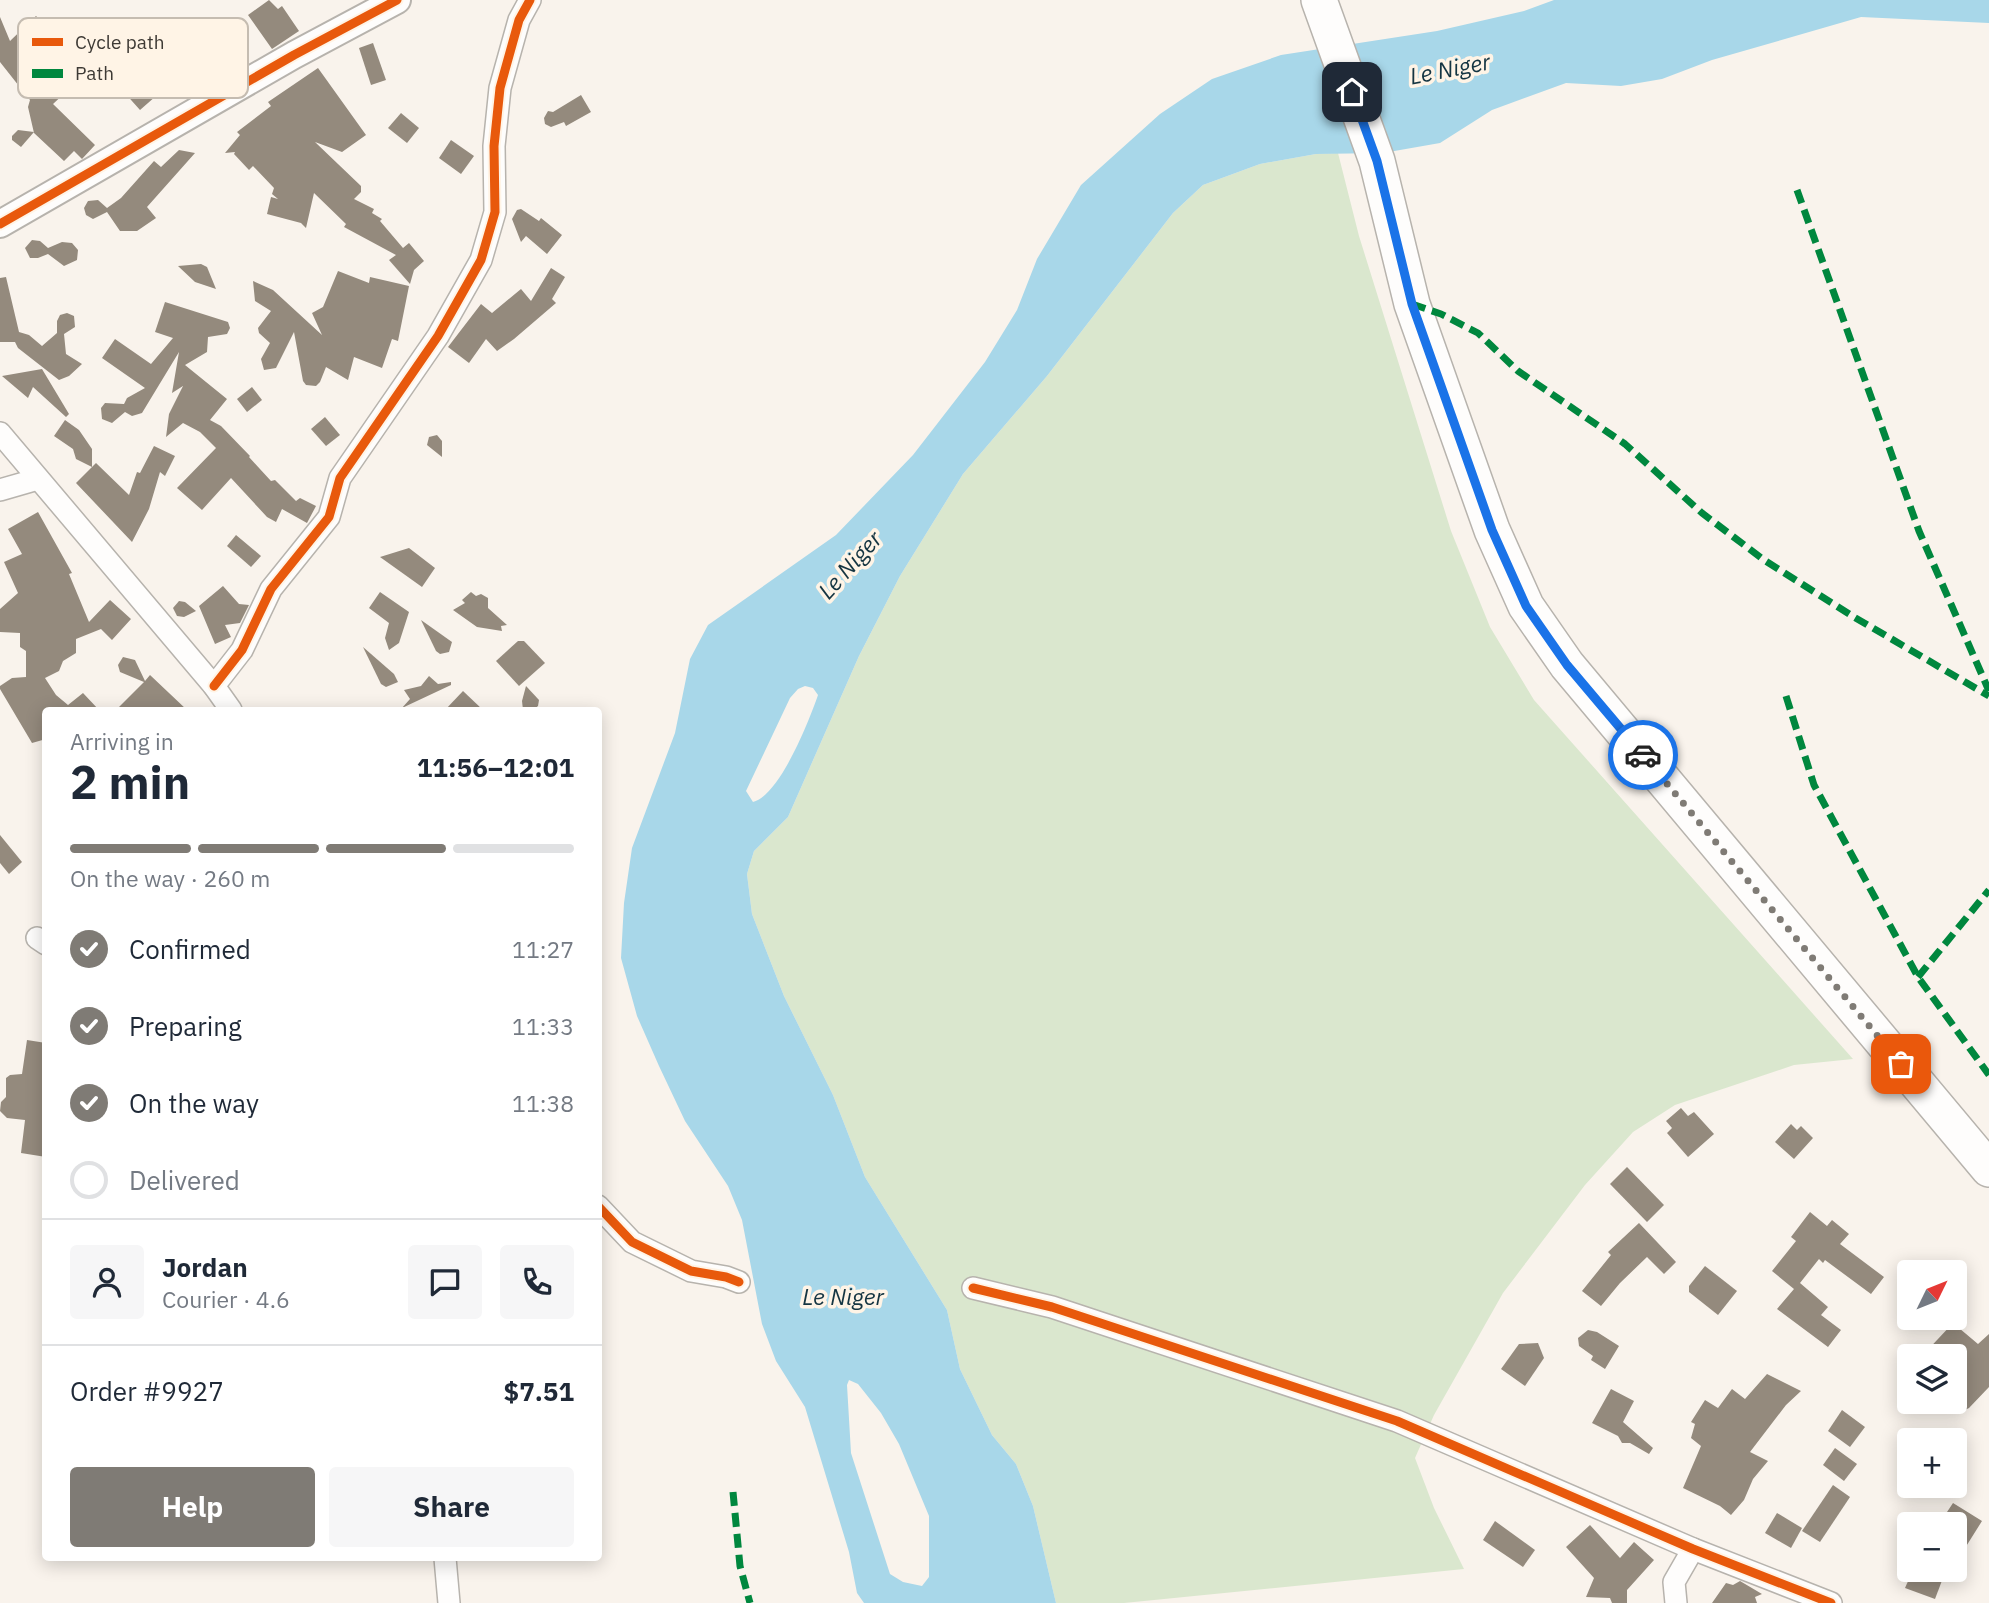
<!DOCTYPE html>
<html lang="en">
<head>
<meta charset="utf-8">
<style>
	body { margin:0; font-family:"IBM Plex Sans",sans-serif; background:#f6f6f7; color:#1f2937; height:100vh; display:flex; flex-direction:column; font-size:26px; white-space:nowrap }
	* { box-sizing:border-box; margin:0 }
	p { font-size:23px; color:#747a83 }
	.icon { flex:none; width:38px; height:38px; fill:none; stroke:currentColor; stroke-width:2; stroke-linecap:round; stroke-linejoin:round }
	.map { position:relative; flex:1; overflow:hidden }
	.drawer { position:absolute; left:42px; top:707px; width:560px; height:854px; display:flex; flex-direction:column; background:#fff; border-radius:7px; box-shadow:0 4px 18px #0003 }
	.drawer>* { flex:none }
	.needle { width:46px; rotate:47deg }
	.controls { position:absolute; left:1897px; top:1260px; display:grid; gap:14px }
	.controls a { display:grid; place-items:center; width:70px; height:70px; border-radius:7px; background:#fff; box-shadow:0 4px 18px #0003; font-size:35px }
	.pin { position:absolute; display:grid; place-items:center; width:60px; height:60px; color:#fff; margin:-30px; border-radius:14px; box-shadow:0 4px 10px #0006 }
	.courier { position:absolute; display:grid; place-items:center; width:70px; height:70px; margin:-35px; border:5px solid #1a73e8; border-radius:50%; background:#fff; color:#222; box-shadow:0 2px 9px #0007 }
	.overview em { font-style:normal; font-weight:700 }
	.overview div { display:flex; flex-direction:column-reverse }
	.overview { display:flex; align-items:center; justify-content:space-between; height:119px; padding:0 28px }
	h1 { font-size:46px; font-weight:700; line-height:52px }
	.bar { display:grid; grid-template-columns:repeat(4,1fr); gap:10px 7px; align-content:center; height:84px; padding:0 28px }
	.bar i { height:9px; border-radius:5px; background:#e0e1e3 }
	.bar .active { background:#7f7b75 }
	.bar p { grid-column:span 4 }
	.line { display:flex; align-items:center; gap:18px; padding:0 28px; border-top:2px solid #e0e1e3 }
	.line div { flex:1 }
	.round { display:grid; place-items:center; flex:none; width:74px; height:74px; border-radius:7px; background:#f6f6f7 }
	ol { padding:0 28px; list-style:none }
	li { display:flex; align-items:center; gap:21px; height:77px }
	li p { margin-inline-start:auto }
	li .icon { padding:7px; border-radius:50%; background:#7f7b75; color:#fff; stroke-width:4 }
	li:last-child { color:#747a83 }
	li i { width:38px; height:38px; border:4px solid #e0e1e3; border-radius:50% }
	.button { display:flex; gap:14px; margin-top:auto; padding:14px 28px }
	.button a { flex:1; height:80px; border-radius:7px; background:#7f7b75; color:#fff; font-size:28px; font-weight:700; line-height:80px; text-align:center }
	.button a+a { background:#f6f6f7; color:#1f2937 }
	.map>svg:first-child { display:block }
</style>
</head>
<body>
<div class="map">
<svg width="1989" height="1603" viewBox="0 0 1989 1603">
	<rect width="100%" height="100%" fill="#f9f3ec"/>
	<polygon fill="#dae7ce" points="1338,153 1359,236 1451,531 1490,627 1534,700 1853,1059 1794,1065 1675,1105 1633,1132 1585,1185 1503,1293 1434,1415 1415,1458 1434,1508 1464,1569 1124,1603 1056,1603 1033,1506 1016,1464 992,1435 960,1369 947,1310 865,1177 833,1095 784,996 752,914 747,874 754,851 788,817 859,656 900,576 963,474 1047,376 1173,213 1203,185 1260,164 1316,154"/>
	<path fill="#a8d7e9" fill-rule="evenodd" d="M1554,0h435v23l-128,-6 -149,43 -50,19 -41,7 -55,-3 -74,27 -52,33 -57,10 -67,1 -56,10 -57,21 -30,28 -126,163 -84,98 -63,102 -41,80 -71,161 -34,34 -7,23 5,40 32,82 49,99 32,82 82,133 13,59 32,66 24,29 17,42 23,97h-192l-7,-10 -8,-41 -44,-145 -29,-46 -14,-37 -20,-104 -14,-34 -43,-65 -26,-55 -22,-50 -16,-58 3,-55 8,-55 43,-115 15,-74 18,-34 128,-90 77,-80 72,-93 32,-52 20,-51 44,-74 79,-71 52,-35 69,-24 156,-24 87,-20zM805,686l8,2 5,7c-9,26 -38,100 -65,107l-7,-11 44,-93 8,-9zM849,1380l9,4 23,29 18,31 30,72v61l-7,9 -19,-4 -13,-8 -39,-121 -4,-68z"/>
	<g fill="#948a7d">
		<polygon points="269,0 278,9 282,6 299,31 272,49 248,15"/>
		<polygon points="36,16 53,33 47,39 57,53 81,78 53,104 95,145 82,159 74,151 64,161 34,133 28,107 30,100 0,62 0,17 10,41"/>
		<polygon points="373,43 386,80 371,85 359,48"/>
		<polygon points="133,66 145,80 153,74 164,89 140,110 115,82"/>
		<polygon points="318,68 366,135 342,152 315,142 361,186 361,192 354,199 374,209 372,213 382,219 380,221 403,248 409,243 424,261 414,270 410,284 389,260 396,255 344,227 346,224 314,193 306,228 301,223 267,214 271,197 278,199 272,194 274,188 253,166 249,170 234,154 235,152 225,153 240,135 237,132 271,106 268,102"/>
		<polygon points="581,95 591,112 566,126 564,122 551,127 545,124 544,118 548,111 553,112"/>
		<polygon points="401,113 419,128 407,143 388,128"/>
		<polygon points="18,130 34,132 21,147 12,140 12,136"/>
		<polygon points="451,140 474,156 461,174 439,158"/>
		<polygon points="179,150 195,153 147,207 156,218 137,231 120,231 107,212 93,219 86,215 84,208 88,201 98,200 107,208 121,198 154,161 161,167"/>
		<polygon points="521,209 539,221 541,218 562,235 547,254 526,236 521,242 512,219 517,210"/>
		<polygon points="32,240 40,241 48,248 62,242 72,243 78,250 77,260 64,266 48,254 38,258 30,258 25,248"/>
		<polygon points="201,264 207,267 216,289 195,282 178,266"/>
		<polygon points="551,268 565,277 552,299 556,303 514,339 497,351 486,339 469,363 448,347 481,304 492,313 521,289 531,301"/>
		<polygon points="338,271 369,283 370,277 409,286 398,341 392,339 382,368 354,357 348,380 326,367 320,382 316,386 306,385 303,381 294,332 276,368 264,370 261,359 270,343 259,333 258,328 271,311 255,301 253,281 273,290 322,335 312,313 323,307"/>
		<polygon points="6,277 19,332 29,335 42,346 57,333 57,321 60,315 67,313 74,316 75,327 64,334 66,354 82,364 69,376 59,380 18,348 15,342 0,342 0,278"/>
		<polygon points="165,302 228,322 230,328 227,334 208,337 207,352 185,365 227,399 210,420 221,426 250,456 249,457 271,481 275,480 296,501 300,498 316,506 307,523 282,509 276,522 267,517 231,478 202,510 177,488 216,448 200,432 183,423 166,437 169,414 183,386 172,393 179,352 142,413 132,416 125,412 112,423 102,419 101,408 105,403 124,404 127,398 145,388 102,358 115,339 151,364 173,338 155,332"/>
		<polygon points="42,369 69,414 66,417 33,387 28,398 2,376"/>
		<polygon points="252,387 262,400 247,412 237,399"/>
		<polygon points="325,417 340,435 326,446 311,429"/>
		<polygon points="65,420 79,430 92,449 92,467 96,463 129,495 137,472 140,473 154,446 175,456 165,476 160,472 149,509 132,542 76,483 92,467 76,459 73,449 54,436"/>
		<polygon points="437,435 442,441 442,457 427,445 429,437"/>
		<polygon points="38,512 72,573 69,574 89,622 110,600 131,619 112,640 101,629 76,639 76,653 63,661 59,671 45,678 56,695 68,705 83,693 99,710 46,710 46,739 32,743 0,689 0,686 12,678 26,677 26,651 20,647 20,633 0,632 0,609 18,593 4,562 22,554 8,529"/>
		<polygon points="236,535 261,556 251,567 227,546"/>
		<polygon points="409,548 435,568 422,587 380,557"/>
		<polygon points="223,586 239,604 249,605 240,623 225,625 231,637 215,644 199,606"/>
		<polygon points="380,592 409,612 399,643 389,650 385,638 389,623 369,608"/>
		<polygon points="471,592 476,596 481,594 488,598 488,608 507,625 501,626 502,631 477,627 453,610 465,603 462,600"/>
		<polygon points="179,601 185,602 196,611 184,617 177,616 173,608"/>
		<polygon points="421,620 452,642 449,652 440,654 436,651"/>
		<polygon points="518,641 524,641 545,663 519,686 496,661"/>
		<polygon points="363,647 394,674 398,682 386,687 381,684"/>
		<polygon points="123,657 135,660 145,681 150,675 187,710 116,710 144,682 120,672 118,665"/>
		<polygon points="429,676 438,684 451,682 451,685 402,708 410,699 404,690 421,686"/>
		<polygon points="526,686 539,700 538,706 533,710 523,710 522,701"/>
		<polygon points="463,691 483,710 445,710"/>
		<polygon points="0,835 22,862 9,874 0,863"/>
		<polygon points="27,1040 46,1043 46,1157 21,1153 25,1120 7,1118 0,1111 1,1102 6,1097 6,1078 10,1075 22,1074"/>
		<polygon points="1681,1108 1688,1116 1694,1112 1714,1134 1688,1157 1667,1133 1672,1128 1666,1121"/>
		<polygon points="1791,1124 1797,1130 1801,1126 1813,1138 1794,1159 1775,1142"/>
		<polygon points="1627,1167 1664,1205 1647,1222 1610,1184"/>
		<polygon points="1810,1212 1827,1226 1832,1220 1849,1234 1840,1244 1884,1277 1871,1294 1825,1260 1823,1263 1819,1259 1800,1283 1828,1307 1821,1315 1841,1330 1828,1347 1777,1309 1794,1289 1772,1271 1796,1241 1791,1237"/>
		<polygon points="1639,1223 1676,1262 1664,1274 1647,1257 1620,1283 1601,1306 1582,1291 1611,1255 1608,1252"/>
		<polygon points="1705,1266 1737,1291 1718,1315 1689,1292 1689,1286"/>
		<polygon points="1953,1323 1978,1344 1989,1334 1989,1387 1969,1408 1961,1412 1955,1404 1955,1356 1922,1356"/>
		<polygon points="1588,1330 1597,1332 1619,1346 1605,1369 1591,1360 1593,1356 1579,1346 1578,1338"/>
		<polygon points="1538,1343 1544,1358 1525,1386 1501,1369 1519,1344"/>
		<polygon points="1767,1374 1801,1391 1786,1405 1750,1452 1768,1461 1753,1479 1744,1500 1731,1515 1720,1506 1683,1488 1701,1446 1691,1438 1695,1424 1691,1422 1705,1400 1718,1408 1732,1389 1745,1399"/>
		<polygon points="1611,1389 1634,1401 1623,1422 1653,1448 1649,1454 1630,1443 1622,1443 1618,1436 1592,1423"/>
		<polygon points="1842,1410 1865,1427 1850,1447 1828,1431"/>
		<polygon points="1835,1448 1857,1464 1844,1481 1823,1465"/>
		<polygon points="1833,1485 1850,1497 1820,1542 1802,1531"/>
		<polygon points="1953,1503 1982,1521 1955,1564 1955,1524 1939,1524"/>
		<polygon points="1777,1513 1802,1528 1791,1548 1765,1533"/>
		<polygon points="1495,1521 1535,1550 1523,1567 1483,1540"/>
		<polygon points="1590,1525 1620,1558 1634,1542 1654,1560 1627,1590 1627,1603 1612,1603 1610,1598 1586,1597 1594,1578 1566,1547"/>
		<polygon points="1913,1570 1946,1570 1935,1599 1905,1588"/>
		<polygon points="1740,1581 1762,1594 1755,1597 1757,1603 1712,1603 1726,1583 1733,1585"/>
	</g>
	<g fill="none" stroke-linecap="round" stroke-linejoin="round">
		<defs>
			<g id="minor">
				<polyline points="0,433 214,686 231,710"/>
				<polyline points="0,490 38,479"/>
				<polyline points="214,686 242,650 271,589 329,517 340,478 438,336 481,260 495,212 494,146 500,88 519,20 530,0"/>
				<polyline points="37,938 46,944"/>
				<polyline points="598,1206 632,1242 691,1271 726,1277 739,1282"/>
				<polyline points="973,1288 1052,1307 1397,1421 1693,1549 1831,1603"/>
				<polyline points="445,1558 449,1603"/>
				<polyline points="1676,1603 1674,1582 1693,1549"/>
			</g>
			<polyline id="tertiary" points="0,224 294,55 397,0"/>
			<polyline id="trunk" points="1319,0 1377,161 1412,304 1492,530 1526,606 1567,665 1989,1169"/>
		</defs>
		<use href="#minor" stroke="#b7b3ad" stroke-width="24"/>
		<use href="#tertiary" stroke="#b7b3ad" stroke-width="30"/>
		<use href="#trunk" stroke="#b7b3ad" stroke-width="38"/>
		<use href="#minor" stroke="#fefdfc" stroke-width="21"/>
		<use href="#tertiary" stroke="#fefdfc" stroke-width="26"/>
		<use href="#trunk" stroke="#fefdfc" stroke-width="35"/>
		<g stroke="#00873e" stroke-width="7" stroke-dasharray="14 7" stroke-linecap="butt">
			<polyline points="1797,190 1919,531 1989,691"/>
			<polyline points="1412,304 1441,314 1478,333 1518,371 1625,444 1702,513 1764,560 1854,617 1989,696"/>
			<polyline points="1786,696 1814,785 1918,977 1989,1075"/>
			<polyline points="1918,977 1989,890"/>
			<polyline points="733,1492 740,1566 750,1603"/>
		</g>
		<defs>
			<g id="cycleway">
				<polyline points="0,224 294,55 397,0"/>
				<polyline points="214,686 242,650 271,589 329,517 340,478 438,336 481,260 495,212 494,146 500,88 519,20 530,0"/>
				<polyline points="598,1206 632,1242 691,1271 726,1277 739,1282"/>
				<polyline points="973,1288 1052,1307 1397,1421 1693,1549 1831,1603"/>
			</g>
		</defs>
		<use href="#cycleway" stroke="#fff4e6" stroke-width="13"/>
		<use href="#cycleway" stroke="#e8590c" stroke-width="9"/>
	</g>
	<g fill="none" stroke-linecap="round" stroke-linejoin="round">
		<polyline stroke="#7f7b75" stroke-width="7" stroke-dasharray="0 12.6" points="1643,755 1901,1064"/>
		<polyline stroke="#1a73e8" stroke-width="9" points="1352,92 1377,161 1412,304 1492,530 1526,606 1567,665 1643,755"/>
	</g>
	<g text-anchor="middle" stroke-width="7" stroke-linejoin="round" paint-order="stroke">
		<g font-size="23" font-style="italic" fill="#153542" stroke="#fff4e6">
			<text transform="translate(1450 69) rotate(-11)" y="8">Le Niger</text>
			<text transform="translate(850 565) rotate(-48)" y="8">Le Niger</text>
			<text x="843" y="1305">Le Niger</text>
		</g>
	</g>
	<rect x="18" y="18" width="230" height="80" rx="10" fill="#fff4e6" stroke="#c5bcb1" stroke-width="2"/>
	<rect x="32" y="38" width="31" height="8" fill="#e8590c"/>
	<rect x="32" y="69" width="31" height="9" fill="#00873e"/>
	<g font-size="19" fill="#3e3a35">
		<text x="75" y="49">Cycle path</text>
		<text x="75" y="80">Path</text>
	</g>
</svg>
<div class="controls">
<a><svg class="needle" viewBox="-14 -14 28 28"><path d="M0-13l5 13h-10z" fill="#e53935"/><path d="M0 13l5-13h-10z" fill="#747a83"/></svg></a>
<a><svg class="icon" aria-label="layers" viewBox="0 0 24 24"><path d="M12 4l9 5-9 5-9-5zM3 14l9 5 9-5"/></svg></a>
<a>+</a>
<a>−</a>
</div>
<div class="pin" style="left:1901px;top:1064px;background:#ea580c"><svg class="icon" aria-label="bag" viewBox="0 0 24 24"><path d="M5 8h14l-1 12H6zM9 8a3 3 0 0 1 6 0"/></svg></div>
<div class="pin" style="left:1352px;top:92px;background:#1f2937"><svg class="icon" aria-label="home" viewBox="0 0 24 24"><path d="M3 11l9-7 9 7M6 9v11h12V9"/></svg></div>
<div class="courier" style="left:1643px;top:755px"><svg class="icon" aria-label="car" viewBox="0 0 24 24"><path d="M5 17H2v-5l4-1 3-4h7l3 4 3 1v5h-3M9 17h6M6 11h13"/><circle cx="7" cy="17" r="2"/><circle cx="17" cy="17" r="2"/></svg></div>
<section class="drawer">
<div class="overview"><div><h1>2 min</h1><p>Arriving in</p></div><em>11:56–12:01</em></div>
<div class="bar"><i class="active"></i><i class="active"></i><i class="active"></i><i></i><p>On the way · 260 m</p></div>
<ol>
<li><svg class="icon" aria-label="check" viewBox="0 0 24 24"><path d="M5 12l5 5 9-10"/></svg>Confirmed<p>11:27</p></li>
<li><svg class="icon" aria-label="check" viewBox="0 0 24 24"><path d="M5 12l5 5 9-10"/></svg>Preparing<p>11:33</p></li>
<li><svg class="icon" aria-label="check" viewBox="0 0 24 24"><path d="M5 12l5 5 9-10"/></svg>On the way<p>11:38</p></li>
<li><i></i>Delivered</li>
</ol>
<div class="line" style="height:126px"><a class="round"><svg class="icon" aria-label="person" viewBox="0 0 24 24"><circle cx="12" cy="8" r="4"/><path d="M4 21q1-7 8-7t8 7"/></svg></a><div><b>Jordan</b><p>Courier · 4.6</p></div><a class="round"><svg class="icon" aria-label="chat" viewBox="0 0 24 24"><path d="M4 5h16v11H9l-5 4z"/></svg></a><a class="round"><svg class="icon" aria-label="phone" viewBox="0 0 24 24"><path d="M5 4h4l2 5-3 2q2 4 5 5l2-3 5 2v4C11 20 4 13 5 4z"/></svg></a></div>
<div class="line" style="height:91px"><div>Order #9927</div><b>$7.51</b></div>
<div class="button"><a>Help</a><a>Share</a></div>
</section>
</div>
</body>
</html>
